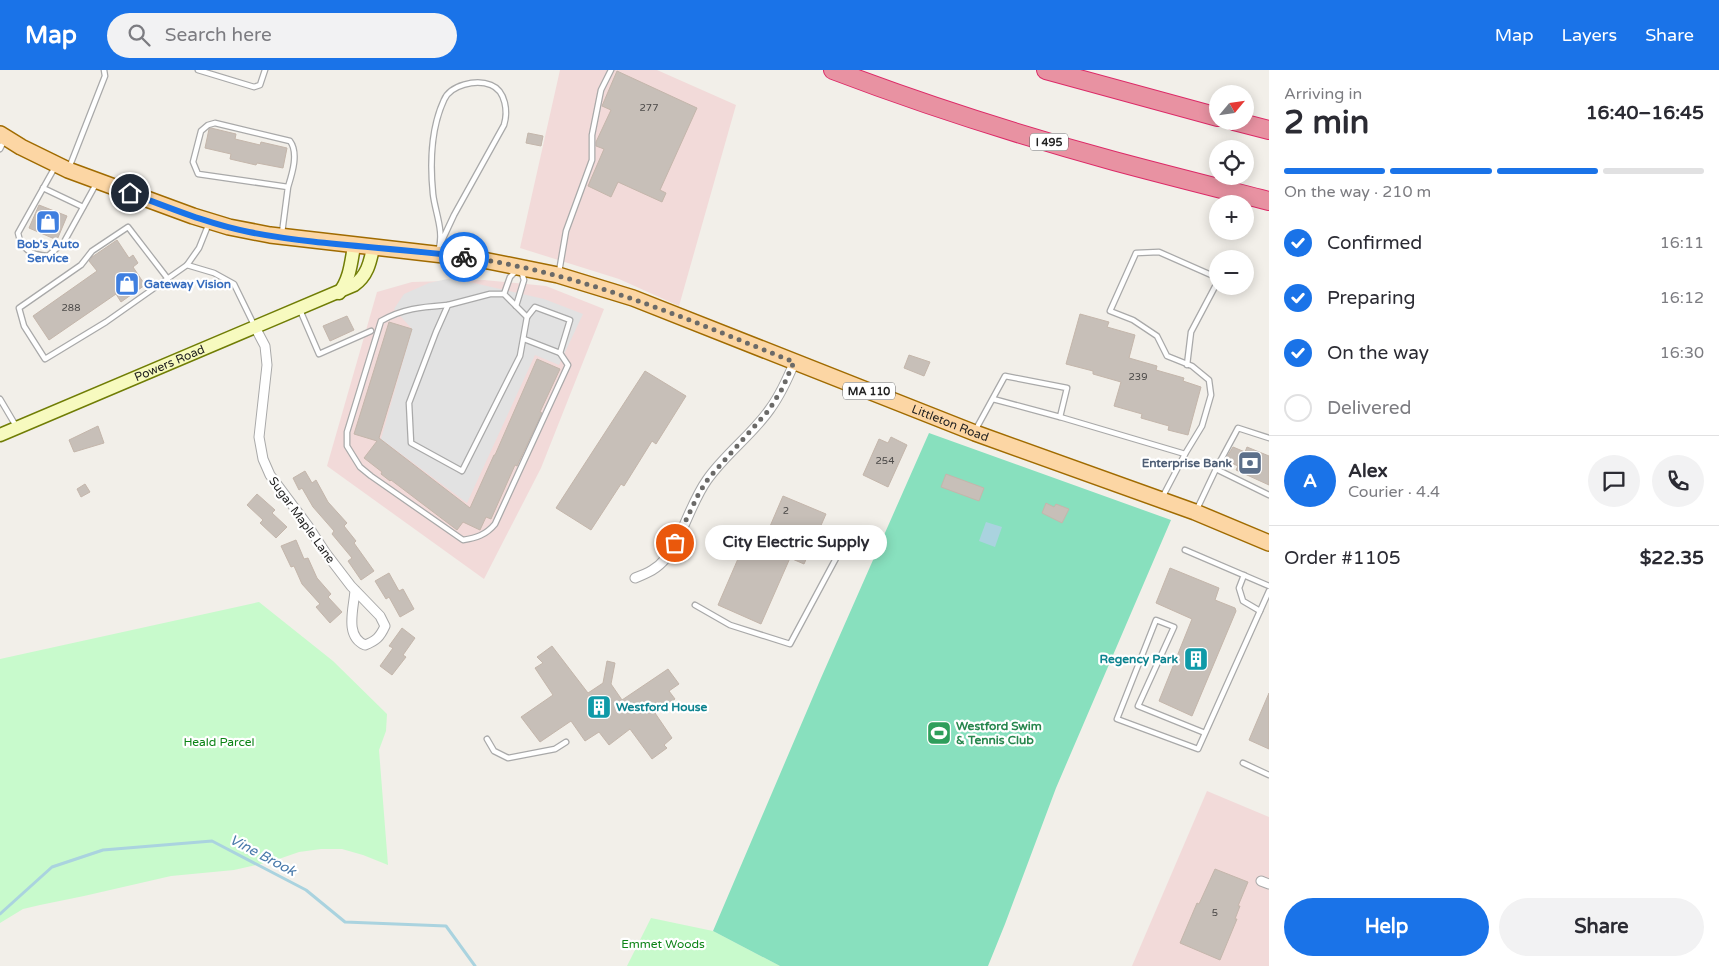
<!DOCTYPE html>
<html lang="en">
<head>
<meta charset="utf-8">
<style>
	body { margin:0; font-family:"Varela Round",sans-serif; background:#f2f2f3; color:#2b2b33; height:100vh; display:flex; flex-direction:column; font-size:19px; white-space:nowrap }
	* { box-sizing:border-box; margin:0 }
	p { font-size:16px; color:#7c7c81 }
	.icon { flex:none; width:28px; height:28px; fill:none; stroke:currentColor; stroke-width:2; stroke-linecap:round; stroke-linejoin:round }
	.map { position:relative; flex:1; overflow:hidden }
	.panel { display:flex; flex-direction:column; background:#fff; width:450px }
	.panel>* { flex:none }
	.needle { width:32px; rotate:61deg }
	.buttons { position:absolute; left:1209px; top:15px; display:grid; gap:10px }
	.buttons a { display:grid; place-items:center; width:45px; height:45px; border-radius:50%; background:#fff; box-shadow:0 2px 12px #0003; font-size:25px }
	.pin { position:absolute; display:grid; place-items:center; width:42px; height:42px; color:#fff; margin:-21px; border:2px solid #fff; border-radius:50%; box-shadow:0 1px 5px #0007 }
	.courier { position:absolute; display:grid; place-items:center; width:50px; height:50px; margin:-25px; border:4px solid #1a73e8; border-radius:50%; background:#fff; color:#222; box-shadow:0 1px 6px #0007 }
	.bubble { position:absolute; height:35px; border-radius:18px; background:#fff; box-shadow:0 2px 12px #0003; font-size:16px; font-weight:700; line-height:35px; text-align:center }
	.head em { font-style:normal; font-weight:700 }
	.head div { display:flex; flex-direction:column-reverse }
	.head { display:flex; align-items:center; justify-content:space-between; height:85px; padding:0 15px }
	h1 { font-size:32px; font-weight:700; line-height:38px }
	.bar { display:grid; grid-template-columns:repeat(4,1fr); gap:8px 5px; align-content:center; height:60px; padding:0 15px }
	.bar i { height:6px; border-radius:4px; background:#e1e1e2 }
	.bar .active { background:#1a73e8 }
	.bar p { grid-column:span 4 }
	.line { display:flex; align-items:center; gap:12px; padding:0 15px; border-top:1px solid #e1e1e2 }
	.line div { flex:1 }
	.round { display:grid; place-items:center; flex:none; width:52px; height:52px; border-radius:26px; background:#f2f2f3 }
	ol { padding:0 15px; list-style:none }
	li { display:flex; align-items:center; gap:15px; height:55px }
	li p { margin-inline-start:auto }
	li .icon { padding:5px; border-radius:50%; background:#1a73e8; color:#fff; stroke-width:4 }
	li:last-child { color:#7c7c81 }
	li i { width:28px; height:28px; border:2px solid #e1e1e2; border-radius:50% }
	.primary-button { display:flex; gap:10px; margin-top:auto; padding:10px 15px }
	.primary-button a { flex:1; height:58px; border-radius:30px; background:#1a73e8; color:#fff; font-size:20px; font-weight:700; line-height:58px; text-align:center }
	.primary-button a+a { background:#f2f2f3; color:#2b2b33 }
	header { display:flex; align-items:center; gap:30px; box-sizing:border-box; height:70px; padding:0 25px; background:#1a73e8; color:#fff }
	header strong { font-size:24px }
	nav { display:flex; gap:28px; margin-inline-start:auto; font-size:18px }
	.search { width:350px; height:45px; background:#f2f2f3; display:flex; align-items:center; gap:12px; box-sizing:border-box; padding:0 18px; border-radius:28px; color:#7c7c81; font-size:19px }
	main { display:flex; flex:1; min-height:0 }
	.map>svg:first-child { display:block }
</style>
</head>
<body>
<header>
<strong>Map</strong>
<div class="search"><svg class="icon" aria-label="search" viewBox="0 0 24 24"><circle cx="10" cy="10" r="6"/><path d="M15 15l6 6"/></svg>Search here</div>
<nav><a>Map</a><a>Layers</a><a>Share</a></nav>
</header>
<main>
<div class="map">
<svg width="1269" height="896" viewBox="0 0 1269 896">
	<rect width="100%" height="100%" fill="#f2efe9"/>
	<g fill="#f2dad9">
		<polygon points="560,0 657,0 736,35 679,236 619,209 520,178"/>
		<polygon points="484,210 546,216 604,239 541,398 484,509 327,396 377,222 412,212"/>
		<polygon points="1207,721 1269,747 1269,896 1132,896"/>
	</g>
	<g fill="#c8facc">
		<polygon points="259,532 333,591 387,644 386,661 379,680 388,795 363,785 342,779 321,779 299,782 273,791 234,800 171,806 84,826 40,835 23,839 0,853 0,589"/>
		<polygon points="651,848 713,861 780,896 627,896"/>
	</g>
	<polygon fill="#88e0be" points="929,363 1171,450 1056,718 1005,854 988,896 780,896 713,861 821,608"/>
	<polygon fill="#e2e2e2" points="452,208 544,229 583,244 559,295 535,285 467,433 381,369 412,259 394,239 404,224 429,213"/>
	<polygon fill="#aad3df" points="986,452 1002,457 995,477 979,471"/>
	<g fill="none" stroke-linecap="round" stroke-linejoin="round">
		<polyline stroke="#aad3df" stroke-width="3" points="0,844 52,797 103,780 212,771 306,820 345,852 446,856 475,896"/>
	</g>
	<g fill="#c7bfb8" stroke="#c4b6ab">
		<polygon points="617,1 697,38 660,120 666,123 662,132 618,112 611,127 588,116 604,79 596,76 596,72 611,40 602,36"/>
		<polygon points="211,58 236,64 235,69 260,75 261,72 287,78 283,98 257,93 256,95 230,89 231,84 205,78 209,59"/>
		<polygon points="528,63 543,66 541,76 526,73"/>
		<polygon points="39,135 67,146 57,170 29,158"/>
		<polygon points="117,170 129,188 133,185 138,193 133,197 145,215 121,232 116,224 49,270 33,246 97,201 89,191 92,187"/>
		<polygon points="1080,244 1109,252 1107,257 1135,265 1129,288 1157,296 1156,300 1184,308 1183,311 1201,317 1188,365 1168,360 1169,356 1141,348 1142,344 1114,336 1121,312 1093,304 1093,301 1066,294"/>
		<polygon points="347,246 354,260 330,271 323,256"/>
		<polygon points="389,252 412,259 379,368 470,438 494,385 495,385 537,289 560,299 540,342 542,343 517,396 515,395 491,449 486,447 480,460 463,452 457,460 391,410 390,411 381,404 382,402 364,388 377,371 354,364"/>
		<polygon points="909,285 930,292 924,306 904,298"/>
		<polygon points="645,301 686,326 656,374 652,371 624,416 621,414 591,460 556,438"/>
		<polygon points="98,356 104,373 74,382 69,370"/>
		<polygon points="891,367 907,375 888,417 863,405 879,369 888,373"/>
		<polygon points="1233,377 1245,382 1247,377 1269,386 1269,415 1236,400 1238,396 1225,390"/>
		<polygon points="305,401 312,413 316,410 328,432 347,453 344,456 356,471 354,473 374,501 361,510 348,491 352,488 332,464 334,461 313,437 302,418 299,420 293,408"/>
		<polygon points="946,404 984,418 979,431 941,417"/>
		<polygon points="85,414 90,422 81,427 77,419"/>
		<polygon points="257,424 275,440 272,443 287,457 276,468 260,453 263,450 247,435"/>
		<polygon points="783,426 826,444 804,494 790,488 761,554 718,535 747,468 762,475"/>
		<polygon points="1046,433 1054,437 1056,434 1069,439 1062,453 1042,443"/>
		<polygon points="296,470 304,489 308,488 317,508 331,524 328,527 342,542 330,553 316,537 320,534 302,514 294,496 291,497 281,476"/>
		<polygon points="1170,498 1219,518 1215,530 1235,538 1236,541 1192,646 1159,631 1192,549 1156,533"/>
		<polygon points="389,503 399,521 403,519 414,539 400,547 389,527 386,529 375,511"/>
		<polygon points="402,558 415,568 403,585 406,587 392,605 380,596 393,578 389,576"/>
		<polygon points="552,576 588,623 603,613 607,591 615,593 611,614 622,630 668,599 679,614 669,621 675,629 655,643 672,668 664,675 667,678 652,689 630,659 609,675 599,662 585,671 571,651 540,672 521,647 553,625 535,598 543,593 537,587"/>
		<polygon points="1269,623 1269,679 1249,670"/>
		<polygon points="1215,799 1248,812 1238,836 1240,836 1235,849 1237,849 1220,890 1180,873 1197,833 1199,834"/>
	</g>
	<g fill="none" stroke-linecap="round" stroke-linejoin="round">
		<defs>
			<g id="service">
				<polyline points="198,0 254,17 260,15 265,0"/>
				<polyline points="0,79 4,71"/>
				<path d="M55,97l-37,66c3,17 14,22 30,23l16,-14 32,-58"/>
				<polyline points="69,98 105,6 104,0"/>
				<polyline points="43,118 83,137"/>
				<path d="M282,163l6,-46 -90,-13 -5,-12 8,-31 7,-6 7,-2 75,18c9,12 2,33 -2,46"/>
				<path d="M438,181c7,-18 -3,-39 -5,-57 -3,-30 -2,-66 11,-94 6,-15 32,-21 47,-15 15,6 17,27 13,40l-50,90 -14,30"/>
				<polyline points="187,195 214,203 234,214 254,255"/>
				<polyline points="559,202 566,161 592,90 592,65 601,20 611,0"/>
				<polyline points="168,209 128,157 92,181 81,195 19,238 24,256 45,289 106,252 187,195 199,178 209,153"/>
				<polygon points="490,224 504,224 527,247 520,286 462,401 411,373 409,333 436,262 448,235"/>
				<polyline points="504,224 510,207 517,200"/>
				<path d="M448,235c-25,2 -44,3 -67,16l-34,111v14l13,21 11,9 92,64c13,-2 23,-5 32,-16l73,-159 -8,-12"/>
				<polyline points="516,236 524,210 521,200"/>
				<polyline points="300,240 319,284 371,261"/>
				<polyline points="524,269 560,283 570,250 535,237 527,247"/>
				<polyline points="1187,295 1191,262 1218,211"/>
				<polyline points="0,329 16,356"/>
				<polyline points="1060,347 1185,384 1163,426"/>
				<polyline points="976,359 1005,306 1067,318 1060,347 993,329"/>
				<polyline points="1185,384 1202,356 1211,325 1209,310 1192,296 1167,286 1157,266 1133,250 1110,241 1136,183 1159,182 1218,208"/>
				<polyline points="1216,399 1269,425"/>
				<polyline points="1197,439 1216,399 1238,358 1269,368"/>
				<polyline points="1185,480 1269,516"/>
				<polyline points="1244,505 1239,518 1243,531 1260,541"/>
				<polyline points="695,535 730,555 790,574 841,479"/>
				<polyline points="1205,663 1138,636 1174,557 1156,550 1117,649 1198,679 1269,521"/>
				<polyline points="487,669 494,681 508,688 555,679 566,672"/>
				<polyline points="1243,693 1269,705"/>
			</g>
			<g id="minor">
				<path d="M255,257l10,19 2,19 -8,72 4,22 7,16 38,51 17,26 26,34 29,30 5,10c-5,11 -9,15 -20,19 -21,-9 -11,-37 -10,-55"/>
				<path d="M635,508c13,-5 22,-9 31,-20 18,-24 24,-54 41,-78 18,-26 45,-45 63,-71 11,-15 18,-31 25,-48"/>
				<polyline points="1261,811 1269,814"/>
			</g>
			<g id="secondary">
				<path d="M339,223c11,-14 12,-30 15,-47"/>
				<path id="s1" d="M0,365l354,-150c13,-9 16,-22 19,-37"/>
			</g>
			<g id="primary">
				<path id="s2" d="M0,64l21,13 47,23 125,46 36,11 41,8 208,24 80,16 75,23 342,135 220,79 74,31"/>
			</g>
			<g id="motorway">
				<path d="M833,0c92,35 186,65 281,91 52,14 104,27 155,40"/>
				<polyline points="1046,0 1218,47"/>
				<polyline points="1234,51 1269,60"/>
			</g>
		</defs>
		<use href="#service" stroke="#a9a9a9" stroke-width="7"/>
		<use href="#minor" stroke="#a9a9a9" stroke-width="11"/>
		<use href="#secondary" stroke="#707d05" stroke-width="15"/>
		<use href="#primary" stroke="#a06b00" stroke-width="18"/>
		<use href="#motorway" stroke="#dc2a67" stroke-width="20"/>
		<use href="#service" stroke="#fff" stroke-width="4.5"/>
		<use href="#minor" stroke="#fff" stroke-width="9"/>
		<use href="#secondary" stroke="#f7fabf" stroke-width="12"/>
		<use href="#primary" stroke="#fcd6a4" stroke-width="15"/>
		<use href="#motorway" stroke="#e892a2" stroke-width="18"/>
	</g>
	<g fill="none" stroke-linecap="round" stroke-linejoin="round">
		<path stroke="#6b6a68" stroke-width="5" stroke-dasharray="0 9" d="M464,187c116,15 223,62 330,105l-12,27 -13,21 -61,69 -9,14 -24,50"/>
		<path stroke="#1a73e8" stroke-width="6" d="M130,123c38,14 78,31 119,39 71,14 144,15 215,25"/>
	</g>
	<defs>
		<symbol id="shop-square" viewBox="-11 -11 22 22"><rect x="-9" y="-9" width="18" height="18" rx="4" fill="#3f7fe0" stroke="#fff"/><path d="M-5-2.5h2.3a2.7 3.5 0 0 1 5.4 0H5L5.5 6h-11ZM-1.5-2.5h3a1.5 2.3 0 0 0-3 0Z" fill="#fff"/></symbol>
		<symbol id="bank-square" viewBox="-11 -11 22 22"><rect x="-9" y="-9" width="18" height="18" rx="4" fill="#5c6f8a" stroke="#fff"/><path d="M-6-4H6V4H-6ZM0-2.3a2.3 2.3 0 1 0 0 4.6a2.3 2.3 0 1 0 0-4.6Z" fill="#fff"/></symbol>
		<symbol id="building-square" viewBox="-11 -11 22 22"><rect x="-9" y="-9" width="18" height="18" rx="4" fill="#0f9aa8" stroke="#fff"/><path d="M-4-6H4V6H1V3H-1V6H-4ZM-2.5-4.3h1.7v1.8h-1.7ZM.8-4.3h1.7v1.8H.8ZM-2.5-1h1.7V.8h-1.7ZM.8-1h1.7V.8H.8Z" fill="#fff"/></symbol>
		<symbol id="stadium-square" viewBox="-11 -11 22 22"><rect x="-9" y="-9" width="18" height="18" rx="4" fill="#2e9e5b" stroke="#fff"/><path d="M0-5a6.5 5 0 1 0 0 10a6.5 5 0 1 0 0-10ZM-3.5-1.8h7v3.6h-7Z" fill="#fff"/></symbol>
	</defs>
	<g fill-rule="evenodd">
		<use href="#shop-square" x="34" y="138" width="28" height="28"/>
		<use href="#shop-square" x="113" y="200" width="28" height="28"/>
		<use href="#bank-square" x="1236" y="379" width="28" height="28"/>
		<use href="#building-square" x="1182" y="575" width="28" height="28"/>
		<use href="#building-square" x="585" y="623" width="28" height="28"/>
		<use href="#stadium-square" x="925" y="649" width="28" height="28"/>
	</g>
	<g text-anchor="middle" stroke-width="4.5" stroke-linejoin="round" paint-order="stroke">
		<g font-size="10" fill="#4b4948">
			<text x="649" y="41">277</text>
			<text x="71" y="241">288</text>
			<text x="1138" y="310">239</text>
			<text x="885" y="394">254</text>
			<text x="786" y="444">2</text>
			<text x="1215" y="846">5</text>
		</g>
		<g fill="#fff" stroke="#646464" stroke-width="1">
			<rect x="1030" y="63.5" width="38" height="17" rx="4"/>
			<rect x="843" y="312.5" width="52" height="17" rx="4"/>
		</g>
		<g font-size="11" font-weight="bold" fill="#222">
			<text x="1049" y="76">I 495</text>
			<text x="869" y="325">MA 110</text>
		</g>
		<g font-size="12" font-weight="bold" fill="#366cbe" stroke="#fff">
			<text x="48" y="178">Bob's Auto<tspan x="48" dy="14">Service</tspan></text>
			<text x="144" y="218" text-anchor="start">Gateway Vision</text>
		</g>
		<g font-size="12" fill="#222" stroke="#fff">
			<text dy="4" stroke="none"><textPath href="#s1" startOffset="184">Powers Road</textPath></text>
			<text dy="4" stroke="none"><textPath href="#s2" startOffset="1000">Littleton Road</textPath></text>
			<text transform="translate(302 450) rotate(54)" y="4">Sugar Maple Lane</text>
		</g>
		<g font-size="12" font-weight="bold" fill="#4e5e75" stroke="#fff" text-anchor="end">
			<text x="1232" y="397">Enterprise Bank</text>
		</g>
		<g font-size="12" font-weight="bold" fill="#0d838f" stroke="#fff" text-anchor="end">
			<text x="1178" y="593">Regency Park</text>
			<text x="616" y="641" text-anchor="start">Westford House</text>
		</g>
		<g font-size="12" font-weight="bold" fill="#27864d" stroke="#fff" text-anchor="start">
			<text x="956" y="660">Westford Swim<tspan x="956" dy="14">&amp; Tennis Club</tspan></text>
		</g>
		<g font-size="12" fill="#0c8416" stroke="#fff">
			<text x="219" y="676">Heald Parcel</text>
			<text x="663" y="878">Emmet Woods</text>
		</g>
		<g font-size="14" font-style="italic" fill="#4a7aab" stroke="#fff">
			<text transform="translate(263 785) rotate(28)" y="5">Vine Brook</text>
		</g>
	</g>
</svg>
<div class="buttons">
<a><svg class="needle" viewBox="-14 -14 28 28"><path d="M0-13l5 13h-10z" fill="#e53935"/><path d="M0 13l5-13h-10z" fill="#7c7c81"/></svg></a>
<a><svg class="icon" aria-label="locate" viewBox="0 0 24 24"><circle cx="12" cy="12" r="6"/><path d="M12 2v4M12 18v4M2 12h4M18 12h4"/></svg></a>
<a>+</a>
<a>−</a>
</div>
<div class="pin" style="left:675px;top:473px;background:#ea580c"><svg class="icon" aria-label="bag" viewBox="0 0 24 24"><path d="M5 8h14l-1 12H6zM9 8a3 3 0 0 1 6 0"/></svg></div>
<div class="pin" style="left:130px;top:123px;background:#1f2937"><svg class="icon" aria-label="home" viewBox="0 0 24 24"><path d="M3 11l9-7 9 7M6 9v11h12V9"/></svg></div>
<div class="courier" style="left:464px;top:187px"><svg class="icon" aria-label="bike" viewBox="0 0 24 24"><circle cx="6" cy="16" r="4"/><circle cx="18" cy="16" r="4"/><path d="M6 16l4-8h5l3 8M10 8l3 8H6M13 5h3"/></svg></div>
<div class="bubble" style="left:705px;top:455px;width:182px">City Electric Supply</div>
</div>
<section class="panel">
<div class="head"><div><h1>2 min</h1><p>Arriving in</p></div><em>16:40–16:45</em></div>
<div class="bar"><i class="active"></i><i class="active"></i><i class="active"></i><i></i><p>On the way · 210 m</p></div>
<ol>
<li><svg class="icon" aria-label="check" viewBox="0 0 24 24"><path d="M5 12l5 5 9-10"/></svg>Confirmed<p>16:11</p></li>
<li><svg class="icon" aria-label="check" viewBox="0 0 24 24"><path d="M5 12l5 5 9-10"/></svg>Preparing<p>16:12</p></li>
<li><svg class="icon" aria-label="check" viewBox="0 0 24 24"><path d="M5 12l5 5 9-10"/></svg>On the way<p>16:30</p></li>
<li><i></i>Delivered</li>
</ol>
<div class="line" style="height:90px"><b class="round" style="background:#1a73e8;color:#fff">A</b><div><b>Alex</b><p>Courier · 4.4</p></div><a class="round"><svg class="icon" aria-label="chat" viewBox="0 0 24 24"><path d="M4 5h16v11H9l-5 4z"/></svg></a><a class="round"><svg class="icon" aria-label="phone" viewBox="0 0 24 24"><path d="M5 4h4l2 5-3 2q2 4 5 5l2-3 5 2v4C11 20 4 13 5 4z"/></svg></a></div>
<div class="line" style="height:65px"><div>Order #1105</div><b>$22.35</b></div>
<div class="primary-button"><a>Help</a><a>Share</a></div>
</section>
</main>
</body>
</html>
